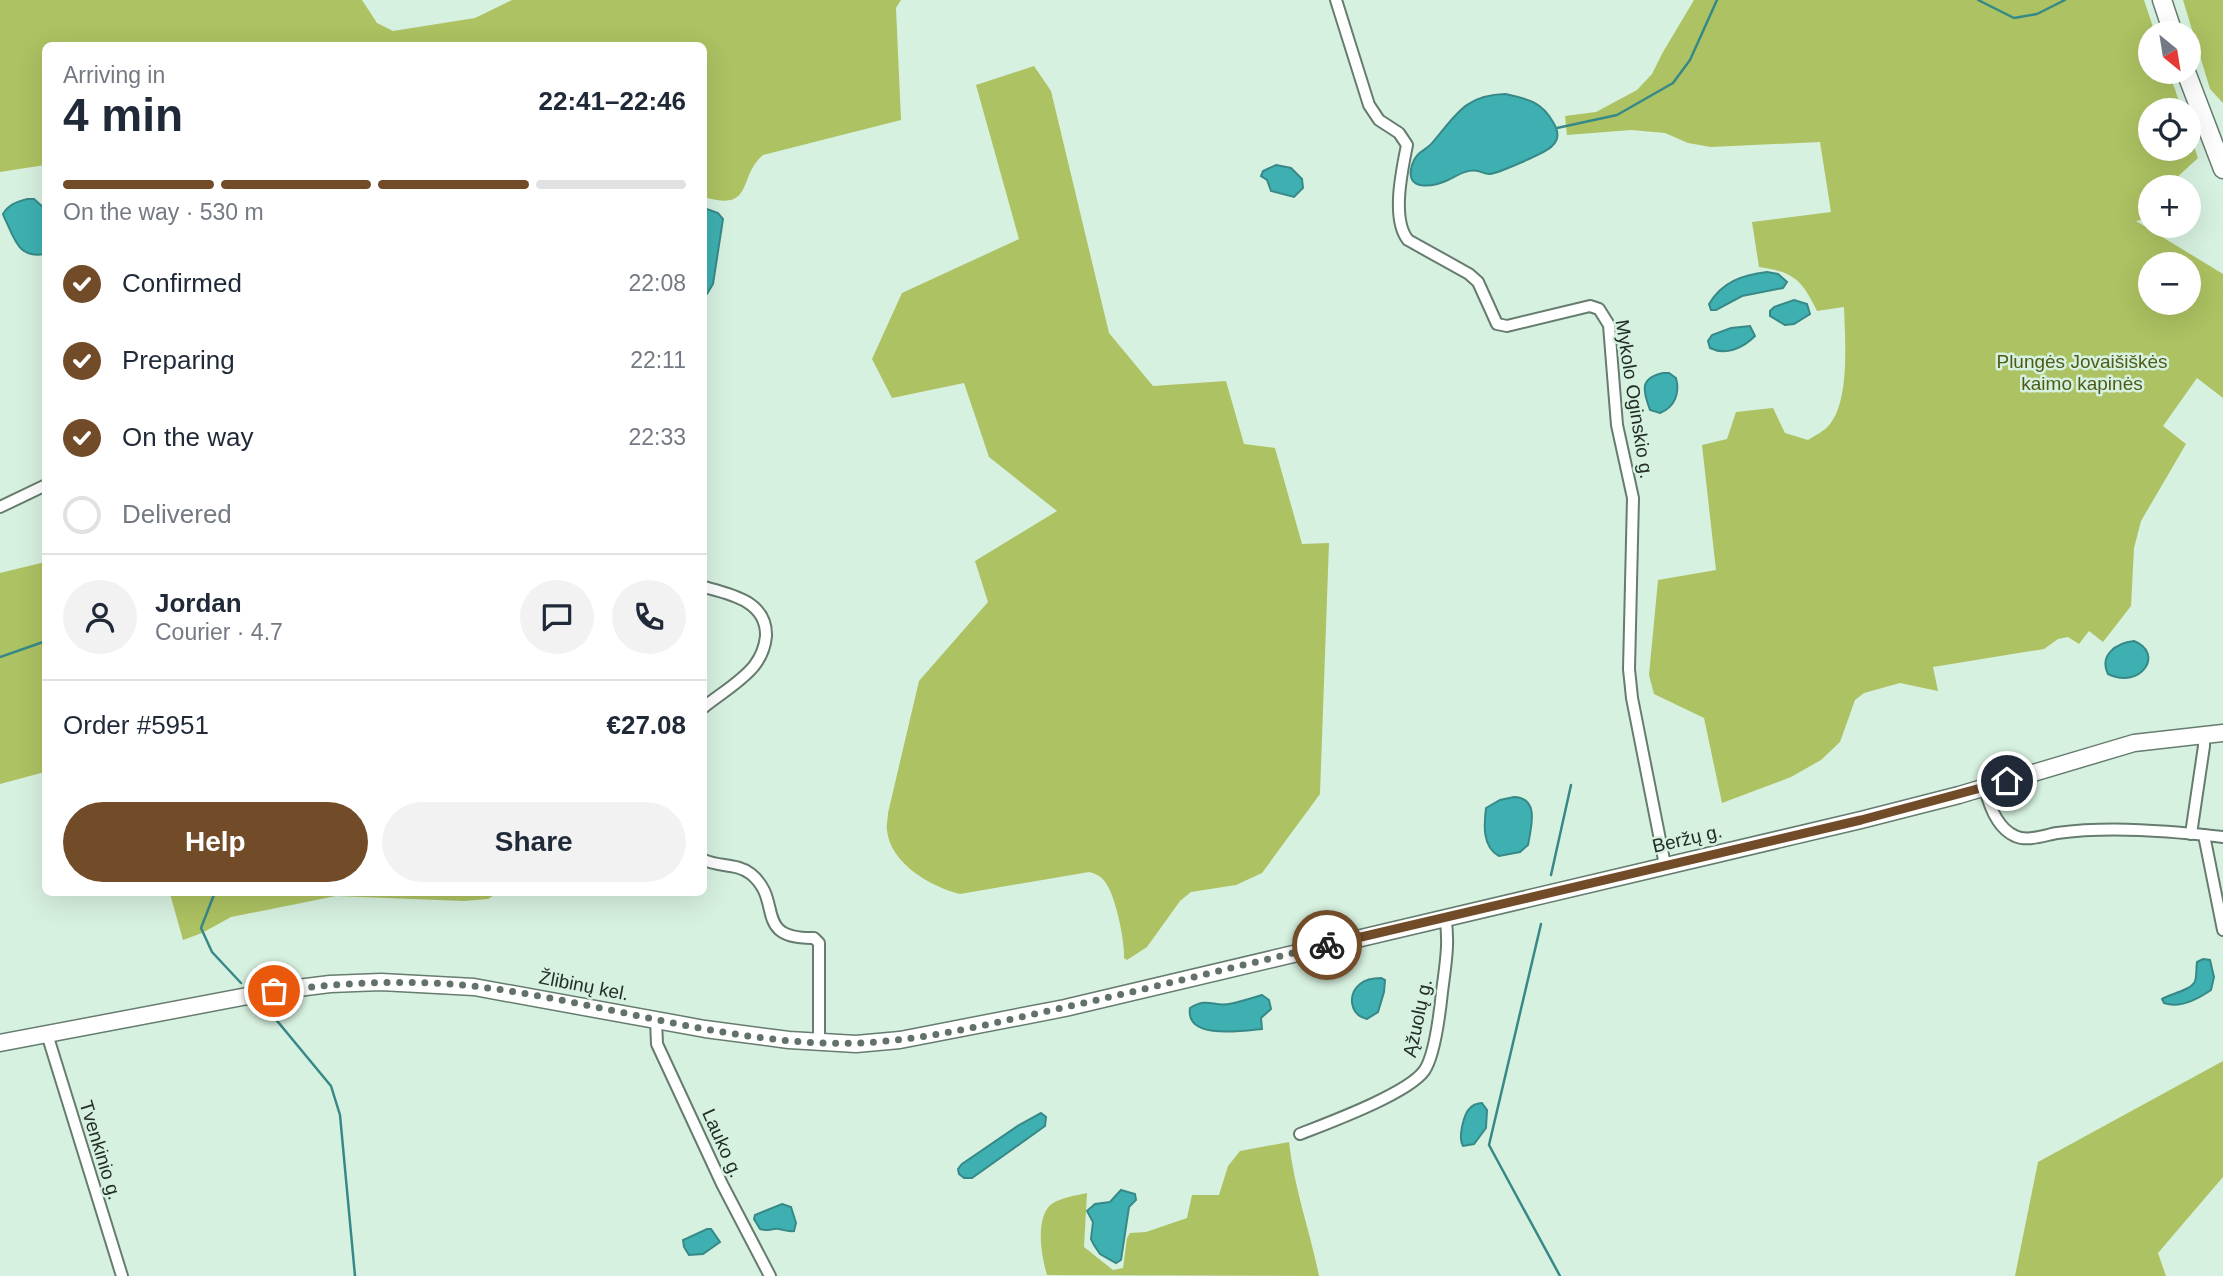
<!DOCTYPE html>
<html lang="en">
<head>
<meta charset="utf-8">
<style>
	body { margin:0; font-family:Arial,sans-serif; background:#f2f2f3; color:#1f2937; height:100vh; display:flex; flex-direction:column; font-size:26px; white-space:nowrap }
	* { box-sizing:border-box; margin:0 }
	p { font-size:23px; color:#747a83 }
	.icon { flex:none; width:38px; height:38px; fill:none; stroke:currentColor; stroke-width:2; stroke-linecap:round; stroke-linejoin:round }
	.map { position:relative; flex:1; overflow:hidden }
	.details { position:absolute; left:42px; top:42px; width:665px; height:854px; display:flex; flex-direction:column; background:#fff; border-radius:10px; box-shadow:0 7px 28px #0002 }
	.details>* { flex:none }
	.needle { width:46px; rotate:150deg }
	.fabs { position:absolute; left:2138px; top:21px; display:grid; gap:14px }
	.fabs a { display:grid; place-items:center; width:63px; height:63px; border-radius:50%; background:#fff; box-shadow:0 7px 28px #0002; font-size:35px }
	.pin { position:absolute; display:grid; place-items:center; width:60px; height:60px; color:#fff; margin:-30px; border:4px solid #fff; border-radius:50%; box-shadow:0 2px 7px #0007 }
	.courier { position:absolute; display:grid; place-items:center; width:70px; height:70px; margin:-35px; border:5px solid #724c29; border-radius:50%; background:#fff; color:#222; box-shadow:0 2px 9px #0007 }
	.overview em { font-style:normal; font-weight:700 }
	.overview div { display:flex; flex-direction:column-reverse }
	.overview { display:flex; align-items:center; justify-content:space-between; height:119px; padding:0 21px }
	h1 { font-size:46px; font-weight:700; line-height:52px }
	.bar { display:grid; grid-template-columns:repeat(4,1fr); gap:10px 7px; align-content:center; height:84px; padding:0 21px }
	.bar i { height:9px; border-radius:5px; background:#e0e1e3 }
	.bar .current { background:#724c29 }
	.bar p { grid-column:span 4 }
	.line { display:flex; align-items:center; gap:18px; padding:0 21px; border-top:2px solid #e0e1e3 }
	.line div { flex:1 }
	.round { display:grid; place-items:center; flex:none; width:74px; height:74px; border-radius:37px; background:#f2f2f3 }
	ol { padding:0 21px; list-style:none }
	li { display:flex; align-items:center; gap:21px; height:77px }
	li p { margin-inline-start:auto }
	li .icon { padding:7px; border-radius:50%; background:#724c29; color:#fff; stroke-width:4 }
	li:last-child { color:#747a83 }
	li i { width:38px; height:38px; border:4px solid #e0e1e3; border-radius:50% }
	.button { display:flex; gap:14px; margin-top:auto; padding:14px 21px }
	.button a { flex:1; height:80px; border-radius:42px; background:#724c29; color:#fff; font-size:28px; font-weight:700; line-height:80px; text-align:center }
	.button a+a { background:#f2f2f3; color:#1f2937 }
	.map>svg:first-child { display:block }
</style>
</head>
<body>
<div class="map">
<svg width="2223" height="1276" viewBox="0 0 2223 1276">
	<rect width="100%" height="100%" fill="#d7f1e0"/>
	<g fill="#adc262" fill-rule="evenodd">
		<path d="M0,0h362l15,23 16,8 82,-13 37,-18h389l-5,8 5,112 -138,35c-26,22 -8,57 -59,42v-151h-658l-1,119 -45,7z"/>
		<path d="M1694,0h450l11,33h-4v39h18l13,38h-31v39h38v-17l9,26 -25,23 -1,6h-21v31l-15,3 87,53v124l-26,-20 -34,48 23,18 -45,77 -7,27 -3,58 -28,36 -14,-11 -10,13 -11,-7 -10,2 -14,10 -111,18 5,24 -38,-8 -36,10 -9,7 -15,42 -19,18 -30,17 -69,26 -18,-85 -50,-24 -5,-19 9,-95 58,-10 -14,-125 25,-6 9,-27 37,-4 12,25 23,7c6,-4 17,-9 22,-16 20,-24 15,-86 14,-117l-27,4c-15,-31 -23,-39 -58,-44l-7,-45 79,-10 -11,-70 -109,5 -23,-4 -23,-10 -34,-3 -64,5 -2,-19 31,-4 41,-22 15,-16 11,-22zM2151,264h38v39h-38z"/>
		<polygon points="2183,0 2223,0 2223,103 2210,89"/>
		<path d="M1034,66l17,25 58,242 44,53 73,-5 18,63 31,4 27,96 27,-1 -9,251 -58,79 -26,12 -45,7 -11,9 -33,46 -20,13 -3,-2c1,-17 -8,-59 -17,-73 -4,-8 -10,-11 -18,-13l-129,22c-28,-7 -70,-30 -73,-64 -1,-5 1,-11 1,-17l31,-132 69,-79 -13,-41 82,-50 -68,-54 -25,-74 -72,15 -20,-39 30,-66 117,-54 -43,-154z"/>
		<polygon points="45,562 45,772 0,784 0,573"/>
		<polygon points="175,892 497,892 497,893 488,899 464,901 336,896 231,917 202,933 183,940 170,894"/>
		<polygon points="2223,1061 2223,1177 2158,1253 2166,1276 2015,1276 2038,1162"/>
		<path d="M1289,1142c5,46 21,89 30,134l-272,-1c-5,-17 -11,-49 0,-66 7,-11 28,-13 40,-16l-3,54 29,23 10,-2 4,-30 3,-5 16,-1 41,-14 5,-23h27l9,-29 12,-15z"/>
	</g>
	<g fill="#3fb0b1" stroke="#378988" stroke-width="2">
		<path d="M1505,94c22,5 36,7 48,28 5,8 7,17 -1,24 -5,6 -55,28 -63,28 -4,0 -7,-2 -11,-3 -11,-2 -20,4 -30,9 -15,7 -44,12 -36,-15 5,-15 13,-13 21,-23 23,-27 32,-47 72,-48z"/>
		<polygon points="1276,165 1291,168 1302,179 1303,188 1294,197 1271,191 1267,180 1261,176 1263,171"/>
		<path d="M27,199h7l11,10v45c-27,5 -30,-15 -40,-35l-2,-5c6,-10 14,-12 24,-15z"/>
		<polygon points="704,208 718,213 723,219 713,284 707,294 704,295"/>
		<path d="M1767,272l11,2 9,8 -4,6 -41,8 -26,14h-5l-2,-6c13,-22 33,-29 58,-32z"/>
		<polygon points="1794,300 1807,304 1810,314 1794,324 1785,325 1770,316 1770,311 1774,307"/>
		<path d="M1750,326l5,10c-12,12 -29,20 -45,12l-2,-7 4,-6 19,-7z"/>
		<path d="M1663,373h6l7,5c4,15 -1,29 -16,35l-10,-3c-7,-19 -11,-32 13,-37z"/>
		<path d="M2134,641c31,12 7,49 -26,33 -9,-19 8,-31 26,-33z"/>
		<path d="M1514,797c26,1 17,30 14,48l-8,7 -21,4c-17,-9 -15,-32 -13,-48l14,-8z"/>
		<path d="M2203,959l7,1 4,17 -3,13c-13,9 -31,19 -47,13l-2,-4c8,-5 30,-9 33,-18 2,-5 1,-14 2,-19z"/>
		<path d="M1381,978l4,2 -1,12 -6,20 -11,7c-17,-4 -20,-24 -7,-35 6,-5 14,-6 21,-6z"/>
		<path d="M1262,995l7,5 2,9 -10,9 1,11c-20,2 -77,11 -72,-21 18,-11 23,-1 39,-4 11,-2 23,-6 33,-9z"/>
		<path d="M1482,1103l5,7 -1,18 -12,16 -11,2c-5,-8 0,-32 8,-39 4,-4 6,-3 11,-4z"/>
		<polygon points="1041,1113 1046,1117 1045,1126 972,1178 964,1178 959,1174 958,1169 962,1164 1019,1125"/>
		<polygon points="1121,1190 1135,1194 1136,1200 1129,1207 1121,1260 1116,1263 1100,1254 1094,1245 1091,1239 1093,1222 1087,1211 1095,1204 1110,1202"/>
		<path d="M782,1204l9,3 5,16 -2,8c-7,1 -9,-1 -15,-2 -7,-1 -11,3 -19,0l-6,-10 1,-4z"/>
		<polygon points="707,1229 711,1229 720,1242 703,1254 689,1255 684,1247 683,1240"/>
	</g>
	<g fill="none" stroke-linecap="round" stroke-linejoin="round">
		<g stroke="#378988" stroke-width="2.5">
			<polyline points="1978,0 2014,18 2037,14 2065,0"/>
			<polyline points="1557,128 1617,115 1673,83 1690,60 1717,0"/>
			<polyline points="0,657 46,641"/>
			<polyline points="1551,875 1571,785"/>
			<polyline points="215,892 201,928 212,952 241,983"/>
			<polyline points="1541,924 1489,1145 1560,1276"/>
			<polyline points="264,1005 331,1086 340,1115 355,1276"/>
		</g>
		<defs>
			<g id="street">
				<path d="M1336,0l33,105 10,15 20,13 8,12c-5,25 -16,74 1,95l61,34 9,8 19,42 10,2 83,-20 9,3 10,16 8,100 16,73 -4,171 3,29 33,167"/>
				<polyline points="0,507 46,485"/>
				<path d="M704,587c26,7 63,14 62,49 -1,11 -5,21 -12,30 -13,16 -34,28 -50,41"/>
				<path d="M1985,788c4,17 12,40 30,48 12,6 30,-1 42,-3 54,-7 112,-2 166,4"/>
				<polyline points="2191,834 2204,746 2204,734"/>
				<polyline points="2204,835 2223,930"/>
				<path d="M704,860c15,7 33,3 47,14 33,27 1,65 63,64l5,5v100"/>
				<polyline points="656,1020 657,1044 722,1184 770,1276"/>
				<polyline points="47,1034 122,1276"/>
				<path d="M1300,1134c28,-11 107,-40 124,-63 11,-15 16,-60 18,-79 3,-25 8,-50 3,-75"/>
			</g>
			<polyline id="secondary" points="0,1043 274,991 330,984 381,982 474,987 705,1029 789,1040 856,1044 900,1040 1065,1008 1861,820 1959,795 2134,743 2223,733"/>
			<g id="primary">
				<polyline points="2162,0 2173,33"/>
				<polyline points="2186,72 2223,169"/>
			</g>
		</defs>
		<use href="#street" stroke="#657c6e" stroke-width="14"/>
		<use href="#secondary" stroke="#657c6e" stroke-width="19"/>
		<use href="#primary" stroke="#657c6e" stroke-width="21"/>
		<use href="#street" stroke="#fff" stroke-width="10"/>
		<use href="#secondary" stroke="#fff" stroke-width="16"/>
		<use href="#primary" stroke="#fff" stroke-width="18"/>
	</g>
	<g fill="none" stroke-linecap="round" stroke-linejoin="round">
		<path stroke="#627268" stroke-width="7" stroke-dasharray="0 12.6" d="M274,991c67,-8 131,-12 198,-5 117,13 231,52 350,57 72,3 142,-13 212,-29 98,-21 195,-46 293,-69"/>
		<polyline stroke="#724c29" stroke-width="9" points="1327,945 1861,820 2007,781"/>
	</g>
	<g text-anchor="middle" stroke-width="5" stroke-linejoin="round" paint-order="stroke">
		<g font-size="19" fill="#4f5c17" stroke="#d7f1e0">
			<text x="2082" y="368">Plungės Jovaišiškės<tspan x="2082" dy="22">kaimo kapinės</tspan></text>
		</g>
		<g font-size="19" fill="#232d27" stroke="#d7f1e0">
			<text transform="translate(1635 399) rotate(81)" y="7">Mykolo Oginskio g.</text>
			<text transform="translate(1687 838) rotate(-13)" y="7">Beržų g.</text>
			<text transform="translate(584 985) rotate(11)" y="7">Žlibinų kel.</text>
			<text transform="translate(1417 1018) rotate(-78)" y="7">Ąžuolų g.</text>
			<text transform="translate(723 1143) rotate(66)" y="7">Lauko g.</text>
			<text transform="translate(101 1150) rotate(73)" y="7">Tvenkinio g.</text>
		</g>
	</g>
</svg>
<div class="fabs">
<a><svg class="needle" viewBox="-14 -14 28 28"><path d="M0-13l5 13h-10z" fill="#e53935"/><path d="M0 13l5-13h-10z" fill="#747a83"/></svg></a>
<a><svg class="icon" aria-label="locate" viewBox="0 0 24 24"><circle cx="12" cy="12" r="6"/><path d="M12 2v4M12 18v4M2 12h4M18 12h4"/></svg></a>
<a>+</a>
<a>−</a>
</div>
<div class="pin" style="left:274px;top:991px;background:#ea580c"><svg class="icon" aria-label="bag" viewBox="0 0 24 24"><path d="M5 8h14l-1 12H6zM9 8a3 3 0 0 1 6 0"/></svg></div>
<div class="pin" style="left:2007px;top:781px;background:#1f2937"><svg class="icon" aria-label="home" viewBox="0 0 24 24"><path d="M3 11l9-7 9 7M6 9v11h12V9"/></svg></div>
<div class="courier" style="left:1327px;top:945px"><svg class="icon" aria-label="bike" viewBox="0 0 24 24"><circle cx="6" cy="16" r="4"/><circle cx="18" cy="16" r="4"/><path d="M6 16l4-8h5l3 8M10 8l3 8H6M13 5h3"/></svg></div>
<section class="details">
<div class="overview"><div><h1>4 min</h1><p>Arriving in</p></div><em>22:41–22:46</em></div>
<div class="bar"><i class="current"></i><i class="current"></i><i class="current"></i><i></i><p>On the way · 530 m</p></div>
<ol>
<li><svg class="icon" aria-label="check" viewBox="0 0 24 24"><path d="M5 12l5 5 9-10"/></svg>Confirmed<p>22:08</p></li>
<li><svg class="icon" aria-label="check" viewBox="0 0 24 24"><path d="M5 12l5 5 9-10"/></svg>Preparing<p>22:11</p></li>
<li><svg class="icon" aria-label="check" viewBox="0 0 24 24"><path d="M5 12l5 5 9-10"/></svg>On the way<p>22:33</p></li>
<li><i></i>Delivered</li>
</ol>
<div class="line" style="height:126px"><a class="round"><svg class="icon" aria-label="person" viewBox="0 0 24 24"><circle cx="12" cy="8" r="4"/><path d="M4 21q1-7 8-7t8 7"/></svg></a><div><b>Jordan</b><p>Courier · 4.7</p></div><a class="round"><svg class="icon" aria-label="chat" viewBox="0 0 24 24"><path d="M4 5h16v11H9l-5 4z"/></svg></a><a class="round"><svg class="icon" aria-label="phone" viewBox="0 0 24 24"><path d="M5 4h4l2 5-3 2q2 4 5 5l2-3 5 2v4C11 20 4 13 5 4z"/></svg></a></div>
<div class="line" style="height:91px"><div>Order #5951</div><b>€27.08</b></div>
<div class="button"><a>Help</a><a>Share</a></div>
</section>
</div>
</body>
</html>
